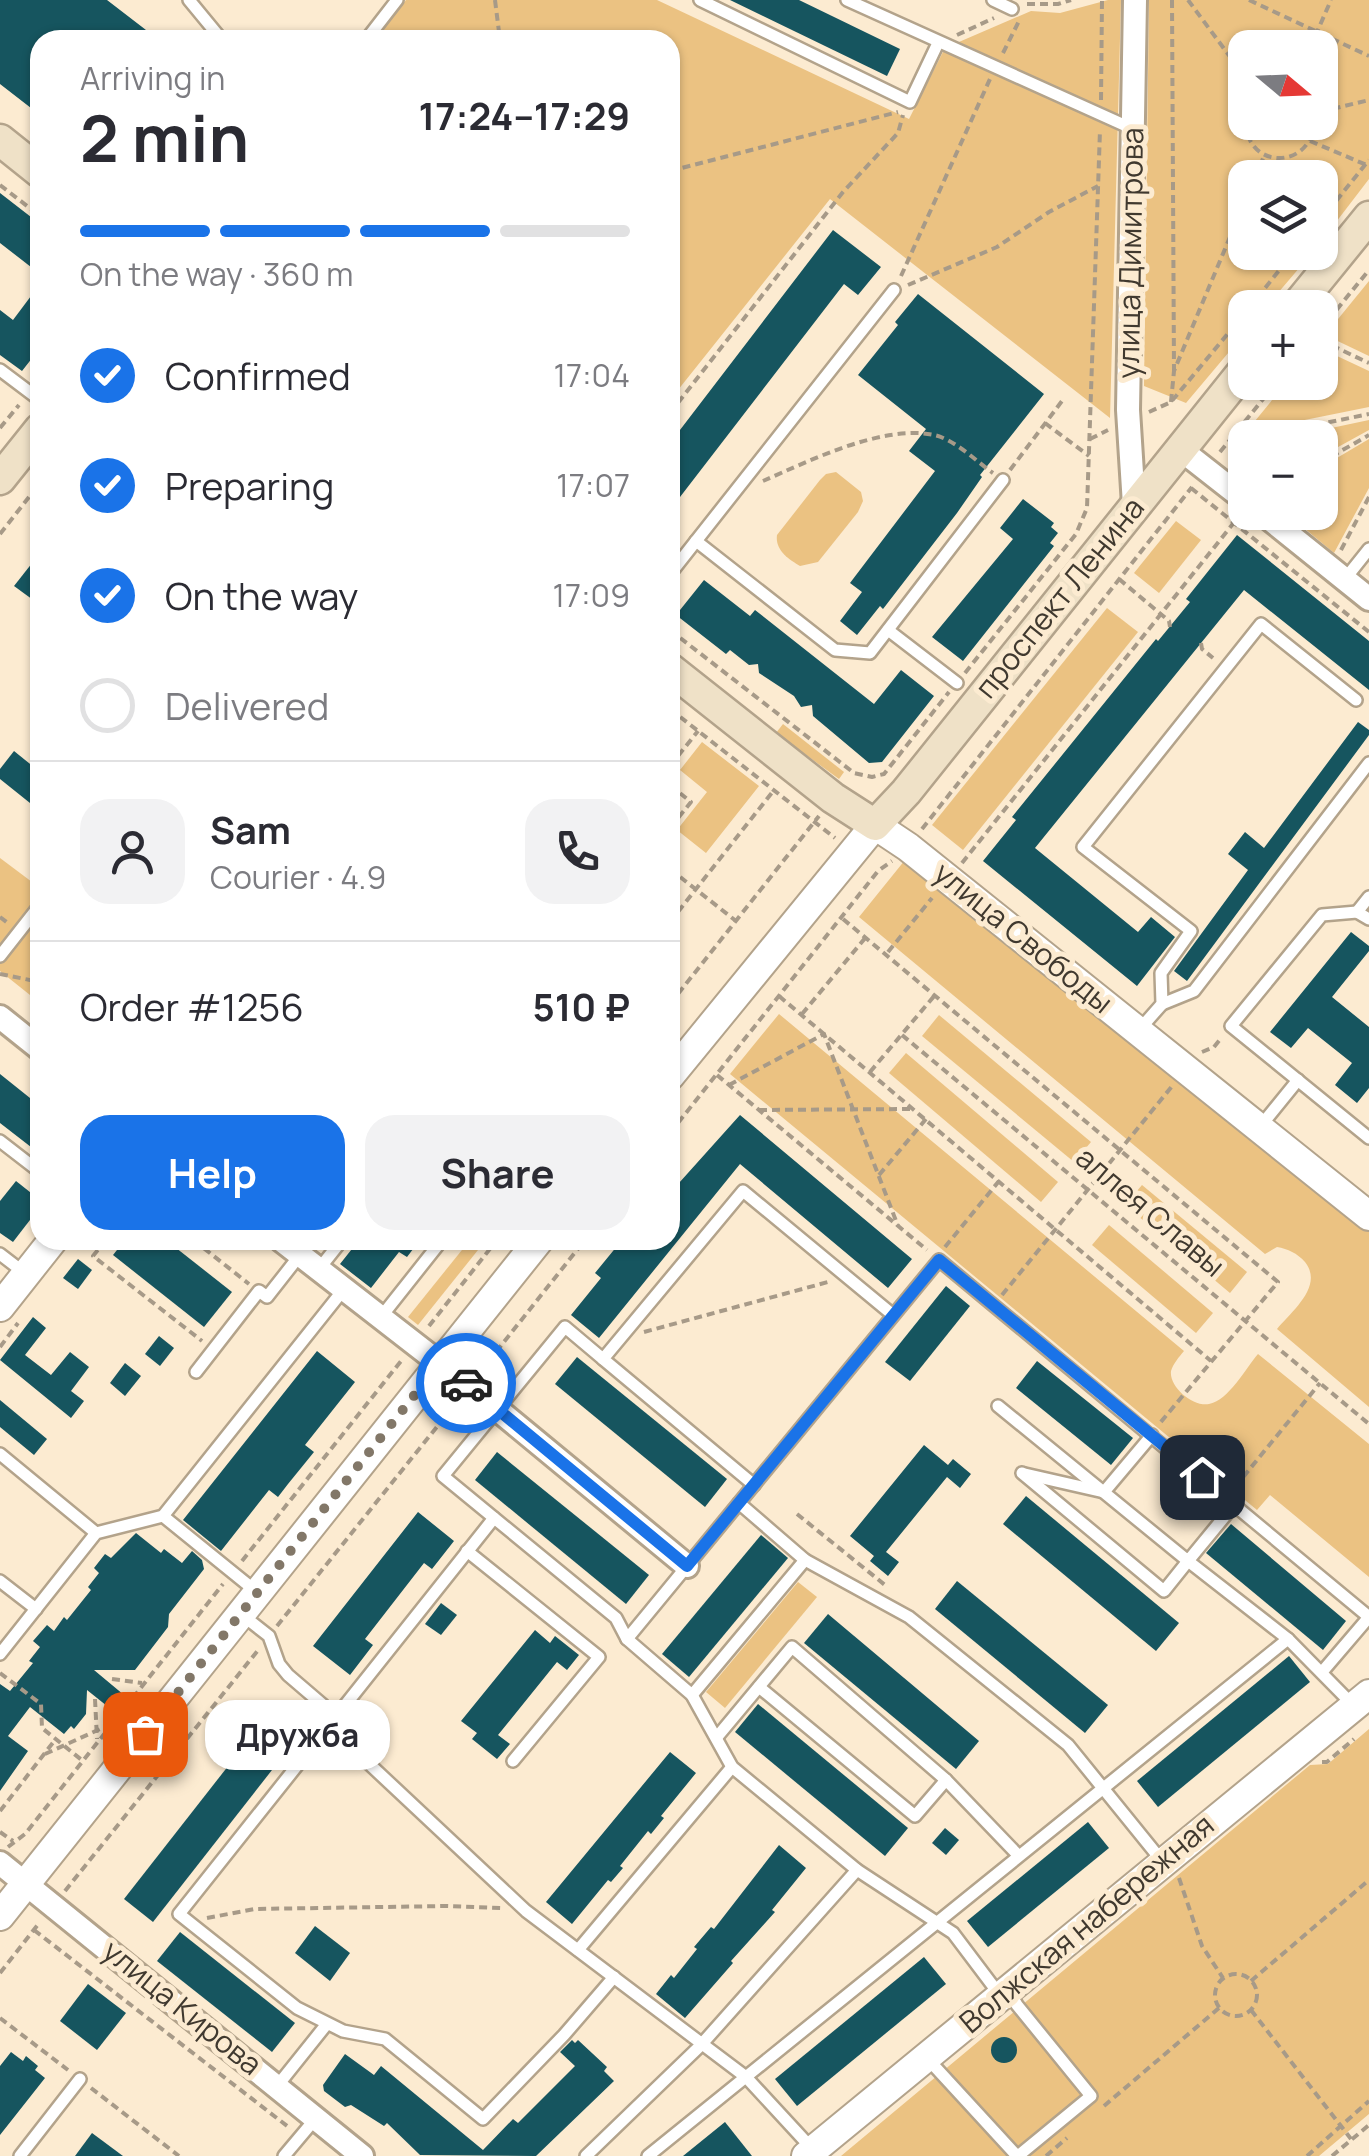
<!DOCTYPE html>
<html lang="en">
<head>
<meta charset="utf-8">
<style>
	body { margin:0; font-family:Manrope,sans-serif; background:#f2f2f3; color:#2b2b33; height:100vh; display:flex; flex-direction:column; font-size:38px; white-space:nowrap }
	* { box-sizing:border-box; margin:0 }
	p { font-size:32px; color:#7c7c81 }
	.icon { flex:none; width:55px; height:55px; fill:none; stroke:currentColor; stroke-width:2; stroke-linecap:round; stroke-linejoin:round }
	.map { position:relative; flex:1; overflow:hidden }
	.sheet { position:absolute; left:30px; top:30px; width:650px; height:1220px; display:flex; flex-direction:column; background:#fff; border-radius:30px; box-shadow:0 2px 8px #0004 }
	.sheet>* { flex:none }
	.needle { width:65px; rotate:109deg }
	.tools { position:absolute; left:1228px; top:30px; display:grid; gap:20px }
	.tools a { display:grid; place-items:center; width:110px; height:110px; border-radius:20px; background:#fff; box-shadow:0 2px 8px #0004; font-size:50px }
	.pin { position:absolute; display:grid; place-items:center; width:85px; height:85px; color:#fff; margin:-42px; border-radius:20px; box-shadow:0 5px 15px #0006 }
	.courier { position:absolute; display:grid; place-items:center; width:100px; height:100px; margin:-50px; border:8px solid #1a73e8; border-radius:50%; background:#fff; color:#222; box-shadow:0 2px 12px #0007 }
	.bubble { position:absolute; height:70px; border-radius:30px; background:#fff; box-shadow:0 2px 8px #0004; font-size:32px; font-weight:700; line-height:70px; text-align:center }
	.summary em { font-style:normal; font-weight:700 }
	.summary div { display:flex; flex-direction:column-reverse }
	.summary { display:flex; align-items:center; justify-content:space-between; height:170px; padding:0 50px }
	h1 { font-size:65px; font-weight:700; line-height:75px }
	.bar { display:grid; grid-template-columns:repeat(4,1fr); gap:15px 10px; align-content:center; height:120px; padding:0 50px }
	.bar i { height:12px; border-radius:8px; background:#e1e1e2 }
	.bar .on { background:#1a73e8 }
	.bar p { grid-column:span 4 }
	.line { display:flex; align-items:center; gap:25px; padding:0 50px; border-top:2px solid #e1e1e2 }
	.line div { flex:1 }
	.round { display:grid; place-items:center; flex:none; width:105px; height:105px; border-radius:30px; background:#f2f2f3 }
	ol { padding:0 50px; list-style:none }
	li { display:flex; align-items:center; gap:30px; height:110px }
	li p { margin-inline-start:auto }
	li .icon { padding:10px; border-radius:50%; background:#1a73e8; color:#fff; stroke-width:4 }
	li:last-child { color:#7c7c81 }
	li i { width:55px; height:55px; border:5px solid #e1e1e2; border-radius:50% }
	.action { display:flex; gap:20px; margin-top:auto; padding:20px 50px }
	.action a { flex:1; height:115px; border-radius:30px; background:#1a73e8; color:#fff; font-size:40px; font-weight:700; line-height:115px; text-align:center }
	.action a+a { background:#f2f2f3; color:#2b2b33 }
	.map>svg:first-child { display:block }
</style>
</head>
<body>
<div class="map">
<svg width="1369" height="2156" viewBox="0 0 1369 2156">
	<rect width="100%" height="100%" fill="#fcebd1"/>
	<g fill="#ebc282" fill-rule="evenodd">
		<polygon points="406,0 657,0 909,119 945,48 1031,11 1060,13 1108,0 1121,0 1110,418 830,199 670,400 670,40 374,40"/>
		<path d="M1149,0h220v179l-49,64v-65h-75v74l67,1 -46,54 -21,1v25l-59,70 -42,-17zM1245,48h75v74h-75z"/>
		<polygon points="1369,281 1369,356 1325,335"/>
		<polygon points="1320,348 1369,371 1369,407 1246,432 1286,383 1320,382"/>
		<polygon points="1369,420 1369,430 1320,457 1320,438 1289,437"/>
		<polygon points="1369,439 1369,488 1334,553 1286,513 1320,512 1320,468"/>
		<path d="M836,472l25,20 2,9 -5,11 -40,50 -18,4c-12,-7 -25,-16 -23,-31l43,-55 6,-6z"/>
		<polygon points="1176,521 1201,540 1159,593 1134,573"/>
		<polygon points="1107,608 1138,632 963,850 932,825"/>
		<polygon points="783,724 844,772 839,779 776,733"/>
		<polygon points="702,742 759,786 706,853 677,830 707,792 680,770"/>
		<polygon points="0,858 40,888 40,1003 0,971"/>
		<path d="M905,860l464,369v178l-92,-78c15,-18 47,-43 28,-67 -8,-9 -17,-13 -28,-15l-12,7 -406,-337z"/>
		<path d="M779,1014l405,337c-5,6 -11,13 -13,20 -2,16 22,36 38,33 19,-3 37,-36 49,-50l111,90v133l-99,-82 -13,15 -527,-436z"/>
		<polygon points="939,1015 1091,1142 1074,1162 922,1036"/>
		<polygon points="906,1053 1058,1182 1041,1202 889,1073"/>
		<polygon points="1142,1185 1247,1272 1230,1293 1125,1205"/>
		<polygon points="1109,1225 1213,1313 1196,1333 1092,1245"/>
		<polygon points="470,1240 486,1240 418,1325 408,1317"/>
		<polygon points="798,1582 817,1597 725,1708 706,1692"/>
		<polygon points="1369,1729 1369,2114 1319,2156 841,2156 1310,1765 1328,1764"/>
	</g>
	<g fill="#16555f">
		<polygon points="0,0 107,0 159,40 40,40 40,115 0,84"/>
		<polygon points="730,0 799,0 900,49 887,76"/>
		<polygon points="0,193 40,224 40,274 0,243"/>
		<polygon points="833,230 881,267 858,295 844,284 670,510 670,443"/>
		<polygon points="40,284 40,348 22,371 0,355 0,310 13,320"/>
		<polygon points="918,294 1044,394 980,475 982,477 957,513 883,609 880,606 857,635 840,621 862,592 850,583 935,471 909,451 926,429 858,375 898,325 895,322"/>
		<polygon points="1023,499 1054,523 1051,527 1058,533 1050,543 1054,546 963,661 932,637 1013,539 1000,528"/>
		<polygon points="1237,535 1369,641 1369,690 1244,590 1035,848 1138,932 1151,917 1175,937 1137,986 983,861 1016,820 1012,817 1156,639 1158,641 1190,602 1186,599"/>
		<polygon points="40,553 40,605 14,586"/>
		<polygon points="704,580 750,616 755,610 874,704 901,670 934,696 882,762 869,763 813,716 812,705 801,707 794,696 759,673 758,664 749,665 730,650 726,654 676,615"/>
		<polygon points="1358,722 1369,730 1369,735 1187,981 1174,971 1248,870 1228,854 1245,832 1264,848"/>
		<polygon points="14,751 40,772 40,811 0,779 0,769"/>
		<polygon points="1351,932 1369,946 1369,951 1332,997 1369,1027 1369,1088 1357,1103 1335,1085 1352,1063 1308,1028 1291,1048 1270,1032"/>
		<polygon points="0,1074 40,1106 40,1154 0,1123"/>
		<polygon points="740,1115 912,1259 888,1288 740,1164 599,1338 571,1315 601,1278 595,1273 622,1240 670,1240 670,1193"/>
		<polygon points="16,1181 40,1200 40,1207 13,1242 0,1233 0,1201"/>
		<polygon points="125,1240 166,1240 232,1292 204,1327 113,1255"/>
		<polygon points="359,1240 420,1240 407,1257 399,1252 371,1288 340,1264"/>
		<polygon points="78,1259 92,1270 78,1289 63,1278"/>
		<polygon points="946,1286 970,1306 910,1381 885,1362"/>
		<polygon points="33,1317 46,1328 25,1355 51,1375 70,1352 89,1367 71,1391 84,1401 71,1418 0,1360"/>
		<polygon points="159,1336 174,1348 160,1366 145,1354"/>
		<polygon points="317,1351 355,1382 305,1445 314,1452 288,1484 278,1497 269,1490 221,1551 183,1520"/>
		<polygon points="577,1357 727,1479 705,1507 555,1384"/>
		<polygon points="1037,1361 1133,1438 1111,1465 1016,1388"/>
		<polygon points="125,1363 141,1376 125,1396 110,1383"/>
		<polygon points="0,1400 47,1439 34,1455 0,1427"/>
		<polygon points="924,1445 948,1465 953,1459 971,1474 960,1488 947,1477 886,1552 899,1562 888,1576 870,1561 874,1556 850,1536"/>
		<polygon points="497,1452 649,1575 626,1604 475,1480"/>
		<polygon points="1026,1496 1179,1623 1156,1651 1003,1524"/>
		<polygon points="418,1512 454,1541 432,1569 424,1563 365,1639 373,1645 350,1675 313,1646"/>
		<polygon points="1231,1524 1346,1621 1323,1650 1206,1553"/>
		<polygon points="136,1533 161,1553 164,1549 182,1563 192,1551 202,1560 204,1569 169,1614 168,1627 135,1670 94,1670 124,1695 112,1710 87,1690 86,1714 74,1729 71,1726 64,1734 30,1707 8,1736 28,1751 0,1791 0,1684 10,1691 33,1663 29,1661 40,1647 33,1641 47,1625 54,1631 64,1617 67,1620 91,1590 88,1587 99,1573 94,1568 105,1554 111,1558"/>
		<polygon points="761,1535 788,1558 689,1677 662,1654"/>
		<polygon points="957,1581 1108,1705 1085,1733 935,1609"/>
		<polygon points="441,1603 457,1615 441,1635 425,1624"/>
		<polygon points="828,1614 979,1741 956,1769 804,1643"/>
		<polygon points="535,1630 550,1643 555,1636 579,1655 567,1670 557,1662 498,1735 510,1744 497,1759 472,1739 477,1733 461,1721"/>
		<polygon points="1289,1656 1310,1682 1158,1807 1137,1781"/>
		<polygon points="279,1701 308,1724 153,1922 124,1899"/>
		<polygon points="758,1704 908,1828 885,1856 735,1732"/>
		<polygon points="670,1752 696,1773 661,1816 664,1818 651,1834 648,1831 620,1866 623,1868 611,1882 608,1880 572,1924 546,1902"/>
		<polygon points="1088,1822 1109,1848 988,1947 967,1921"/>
		<polygon points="945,1828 959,1840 946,1855 932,1843"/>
		<polygon points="779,1845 806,1868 772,1910 775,1912 731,1961 733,1963 685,2018 656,1994 671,1975 674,1978 697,1949 694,1947 711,1927 714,1929"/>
		<polygon points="315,1926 350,1953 330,1981 295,1953"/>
		<polygon points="180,1932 295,2023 272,2052 157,1961"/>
		<polygon points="924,1957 946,1984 797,2106 775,2079"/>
		<polygon points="88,1984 126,2013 97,2050 60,2021"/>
		<circle cx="1004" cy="2050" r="13"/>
		<polygon points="572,2040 575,2043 578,2040 607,2067 604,2071 614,2081 536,2156 420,2155 387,2123 384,2126 351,2105 345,2107 324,2091 323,2085 345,2054 374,2075 381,2066 483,2150 513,2119 518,2123 575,2066 560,2052"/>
		<polygon points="11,2052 23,2061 26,2056 38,2066 35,2070 45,2078 0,2135 0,2066"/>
		<polygon points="725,2122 752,2156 683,2156"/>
		<polygon points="92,2133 123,2156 75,2156"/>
	</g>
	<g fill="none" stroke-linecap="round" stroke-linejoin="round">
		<defs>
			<g id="service">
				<polyline points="189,0 222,40"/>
				<polyline points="700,0 910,102 938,43"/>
				<polyline points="847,0 1133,129"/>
				<polyline points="993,0 1012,9"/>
				<polyline points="366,40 397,0"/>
				<polyline points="0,370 40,400"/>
				<polyline points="696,541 835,650 870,653 1003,480"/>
				<polyline points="670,574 894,290"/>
				<polyline points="1345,579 1369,549"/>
				<polyline points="888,630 957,683"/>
				<polyline points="1357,912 1369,897"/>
				<polyline points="1369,919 1357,912 1322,915 1231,1026 1369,1138"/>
				<polyline points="0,956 40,905"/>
				<polyline points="1162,1004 1194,991 1369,763"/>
				<polyline points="1139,1030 1162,1004 1161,973 1191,931 1083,847 1261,624 1356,700"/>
				<polyline points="1259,1128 1298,1080"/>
				<polyline points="0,1141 40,1172"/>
				<polyline points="0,1254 26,1274"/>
				<polyline points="319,1269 342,1240"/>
				<polyline points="381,1317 442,1240"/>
				<polyline points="603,1359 565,1327 443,1476 616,1618 627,1639 692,1695 732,1767 857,1870 953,1933 999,1994"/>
				<polyline points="196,1372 259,1291 267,1297 300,1255"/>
				<polyline points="998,1406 1188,1561 1234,1505"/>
				<polyline points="0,1454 96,1533"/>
				<polyline points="1022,1473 1164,1591 1188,1561 1288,1639 1354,1706"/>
				<polyline points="1025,1474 1104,1492 1152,1435"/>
				<polyline points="754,1485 603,1359 743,1191 893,1315"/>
				<polyline points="739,1503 805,1560 909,1617 1068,1745 1162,1861"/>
				<polyline points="163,1516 258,1593"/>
				<polyline points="494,1518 179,1914 297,2008 343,2031 385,2039 483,2119 564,2035 614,1977"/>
				<polyline points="467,1551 599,1657 513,1761"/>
				<polyline points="0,1581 36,1609"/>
				<polyline points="241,1614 269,1636 279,1664 288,1675 323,1705 365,1760 526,1911 746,2077 805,2141 816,2148"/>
				<polyline points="627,1639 939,1260 1369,1617 1322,1672"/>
				<polyline points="0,1654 96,1533 163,1516 344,1289"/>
				<polyline points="759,1687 915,1816 946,1780"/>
				<polyline points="692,1695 805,1560"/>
				<polyline points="717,1737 792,1647 946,1780 1018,1855"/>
				<polyline points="578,1950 732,1767"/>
				<polyline points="1008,1989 1017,2005 1091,2096 1018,2156"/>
				<polyline points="926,2057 1017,2156"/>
				<polyline points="278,2085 326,2025"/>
				<polyline points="20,2156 80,2079"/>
				<polyline points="284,2156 316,2118"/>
				<polyline points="586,2156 700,2046 857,1870"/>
				<polyline points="648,2156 1288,1639"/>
			</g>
			<g id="minor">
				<polyline points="1180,449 1245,500"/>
				<polyline points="1134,505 1128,410 1135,0"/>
				<polyline points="1261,512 1369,599"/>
				<polyline points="0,1017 40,1049"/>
				<polyline points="281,1240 469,1386 687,1566"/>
				<polyline points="0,1863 362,2156"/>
			</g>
			<g id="tertiary">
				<polyline points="670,1076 875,825 908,847 1369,1216"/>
				<polyline points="0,1307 53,1240"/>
				<polyline points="0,1916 539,1240"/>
				<polyline points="806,2156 1369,1694"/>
			</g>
			<g id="secondary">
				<polyline points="0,140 40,172"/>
				<polyline points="1295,308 1369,217"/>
				<polyline points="0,479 40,429"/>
				<polyline points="670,669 833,798 875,825 906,792 1245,369"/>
			</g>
		</defs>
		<use href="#service" stroke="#b3a38b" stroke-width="16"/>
		<use href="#minor" stroke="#b3a38b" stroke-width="28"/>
		<use href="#tertiary" stroke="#b3a38b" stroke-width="32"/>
		<use href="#secondary" stroke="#b3a38b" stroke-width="35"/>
		<g stroke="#a79a88" stroke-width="4" stroke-dasharray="8 5" stroke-linecap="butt">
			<polyline points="495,0 500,40"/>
			<polyline points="1172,0 1174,371"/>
			<polyline points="1188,0 1245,77"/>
			<polyline points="1249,0 1369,56"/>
			<polyline points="1027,4 1058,4 1071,0"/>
			<polyline points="957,35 994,18"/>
			<polyline points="1310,48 1331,0"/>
			<polyline points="1003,53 1019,21"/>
			<polyline points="1101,100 1102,0"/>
			<polyline points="1320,112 1369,100"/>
			<path d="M1246,122c0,48 66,48 68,0"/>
			<polyline points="1310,141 1369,166"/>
			<polyline points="670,171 898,112"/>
			<polyline points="1255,178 1264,156"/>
			<polyline points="0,185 40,216"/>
			<polyline points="1320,221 1369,160"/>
			<polyline points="901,276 990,79"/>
			<polyline points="908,285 997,247 1049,212 1098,186"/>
			<polyline points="1249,308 1294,252"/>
			<polyline points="1320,330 1369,270"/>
			<polyline points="1320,340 1369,363"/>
			<polyline points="1171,402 1174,371 1245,201"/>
			<polyline points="1149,412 1171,402 1245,313"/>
			<polyline points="670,413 843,192 898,133 903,115"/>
			<polyline points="1045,423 1089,456"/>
			<polyline points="0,428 19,405"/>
			<polyline points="1252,438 1369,414"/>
			<polyline points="1090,439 1108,430"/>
			<polyline points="1230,443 1245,439"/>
			<polyline points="1220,452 1277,382"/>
			<polyline points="1320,463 1369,435"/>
			<polyline points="1010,470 1062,401"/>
			<path d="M763,481c46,-20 120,-57 171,-46 20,4 42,26 59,38"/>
			<polyline points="1191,488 1369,632"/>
			<polyline points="0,534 40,483"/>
			<polyline points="1341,550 1369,497"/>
			<polyline points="1119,579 1169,621 1170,627"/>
			<polyline points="670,630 854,773 872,777 884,774 949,692"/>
			<polyline points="1201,643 1202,649 1213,658"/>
			<polyline points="965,673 1076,534 1087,508 1100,130"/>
			<polyline points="670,709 835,838"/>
			<polyline points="670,766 698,731"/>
			<polyline points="670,785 691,802 670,828"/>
			<polyline points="922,829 1192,487"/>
			<polyline points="962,863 1236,520"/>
			<polyline points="670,869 736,921"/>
			<polyline points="0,917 9,924"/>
			<polyline points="843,919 1278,1282 1160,1423"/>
			<polyline points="670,922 774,790"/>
			<polyline points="888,952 932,898"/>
			<polyline points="0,974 40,982"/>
			<polyline points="779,996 1211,1361"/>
			<polyline points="670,1004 819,816"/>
			<polyline points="802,1014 866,937"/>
			<polyline points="902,1035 1369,1424"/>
			<polyline points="1202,1052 1214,1047 1222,1037"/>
			<polyline points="870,1072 935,995"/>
			<polyline points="717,1075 927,1250"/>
			<polyline points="729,1085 824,1034 898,1226"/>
			<polyline points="759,1110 915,1109"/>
			<polyline points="670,1133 878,871 892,861"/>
			<polyline points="879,1175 926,1119"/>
			<polyline points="106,1240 93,1256 202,1341"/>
			<polyline points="198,1240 196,1242 249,1284"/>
			<polyline points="945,1247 999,1181"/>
			<polyline points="1002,1295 1173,1085"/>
			<polyline points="429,1326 497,1240"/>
			<polyline points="644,1332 828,1282"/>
			<polyline points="0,1347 18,1323"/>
			<polyline points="480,1372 585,1240"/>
			<polyline points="1235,1487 1320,1383"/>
			<polyline points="797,1514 885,1585"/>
			<polyline points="242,1561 401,1361"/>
			<polyline points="277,1626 456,1403"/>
			<polyline points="0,1673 41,1704 42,1728 83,1761"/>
			<polyline points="112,1679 142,1683"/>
			<polyline points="95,1699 97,1739"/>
			<polyline points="45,1754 109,1725"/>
			<polyline points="1322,1762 1327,1762 1354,1739"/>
			<polyline points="0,1811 55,1740"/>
			<polyline points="0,1832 13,1841"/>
			<polyline points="8,1847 25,1834 223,1584"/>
			<polyline points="1179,1878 1202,1946 1223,1978"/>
			<polyline points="65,1891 259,1649"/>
			<polyline points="207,1918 255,1909 447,1906 501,1908"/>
			<polyline points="34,1930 291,2129"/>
			<polyline points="0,1973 40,1922"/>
			<circle cx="1236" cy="1995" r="21"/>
			<polyline points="1251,1981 1369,1880"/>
			<polyline points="1251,2010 1351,2139"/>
			<polyline points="0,2018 68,2070"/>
			<polyline points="91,2088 179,2156"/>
			<polyline points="1104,2106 1219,2008"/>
			<polyline points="1046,2156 1067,2138"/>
			<polyline points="1307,2156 1369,2101"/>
			<polyline points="1332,2156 1369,2125"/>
		</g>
		<use href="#service" stroke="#fff" stroke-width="11"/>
		<use href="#minor" stroke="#fff" stroke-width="22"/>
		<use href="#tertiary" stroke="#fff" stroke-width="28"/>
		<use href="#secondary" stroke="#efe1c7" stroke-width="30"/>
	</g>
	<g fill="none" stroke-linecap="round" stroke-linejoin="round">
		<polyline stroke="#827768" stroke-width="10" stroke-dasharray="0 18" points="145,1734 440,1363 466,1383"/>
		<polyline stroke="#1a73e8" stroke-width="12" points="466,1383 687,1566 939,1260 1202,1477"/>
	</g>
	<g text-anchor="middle" stroke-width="10" stroke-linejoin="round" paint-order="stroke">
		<g font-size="30" fill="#40392f" stroke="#fcebd1">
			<text transform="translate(1131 253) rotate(-89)" y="10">улица Димитрова</text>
			<text transform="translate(1060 598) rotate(-51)" y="10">проспект Ленина</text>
			<text transform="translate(1023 938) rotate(39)" y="10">улица Свободы</text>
			<text transform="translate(1150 1212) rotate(40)" y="10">аллея Славы</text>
			<text transform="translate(1087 1924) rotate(-40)" y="10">Волжская набережная</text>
			<text transform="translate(182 2008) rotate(39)" y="10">улица Кирова</text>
		</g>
	</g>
</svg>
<div class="tools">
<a><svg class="needle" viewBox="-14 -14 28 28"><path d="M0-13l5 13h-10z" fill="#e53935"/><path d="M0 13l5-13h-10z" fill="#7c7c81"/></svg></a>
<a><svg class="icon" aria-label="layers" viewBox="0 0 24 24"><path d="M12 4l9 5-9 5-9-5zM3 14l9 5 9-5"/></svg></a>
<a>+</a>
<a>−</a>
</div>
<div class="pin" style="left:145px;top:1734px;background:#ea580c"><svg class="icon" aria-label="bag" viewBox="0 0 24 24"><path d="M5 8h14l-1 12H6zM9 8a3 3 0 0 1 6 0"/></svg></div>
<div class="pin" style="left:1202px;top:1477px;background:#1f2937"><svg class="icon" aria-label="home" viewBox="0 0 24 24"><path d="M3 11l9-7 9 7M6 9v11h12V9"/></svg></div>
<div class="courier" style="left:466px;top:1383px"><svg class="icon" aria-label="car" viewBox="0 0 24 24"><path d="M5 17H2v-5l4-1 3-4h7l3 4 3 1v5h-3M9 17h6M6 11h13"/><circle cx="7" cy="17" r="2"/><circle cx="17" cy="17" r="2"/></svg></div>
<div class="bubble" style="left:205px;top:1700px;width:185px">Дружба</div>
<section class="sheet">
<div class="summary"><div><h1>2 min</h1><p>Arriving in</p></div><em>17:24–17:29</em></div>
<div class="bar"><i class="on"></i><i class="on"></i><i class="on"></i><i></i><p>On the way · 360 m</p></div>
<ol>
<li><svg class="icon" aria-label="check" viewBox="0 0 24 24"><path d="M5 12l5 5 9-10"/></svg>Confirmed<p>17:04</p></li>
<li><svg class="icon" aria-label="check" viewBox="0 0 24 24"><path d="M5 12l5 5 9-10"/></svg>Preparing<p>17:07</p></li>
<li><svg class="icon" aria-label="check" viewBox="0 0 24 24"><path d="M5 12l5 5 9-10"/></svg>On the way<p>17:09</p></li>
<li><i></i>Delivered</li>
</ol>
<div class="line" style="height:180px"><a class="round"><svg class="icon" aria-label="person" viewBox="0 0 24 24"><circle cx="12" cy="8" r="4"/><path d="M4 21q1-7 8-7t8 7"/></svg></a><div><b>Sam</b><p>Courier · 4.9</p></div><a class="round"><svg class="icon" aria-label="phone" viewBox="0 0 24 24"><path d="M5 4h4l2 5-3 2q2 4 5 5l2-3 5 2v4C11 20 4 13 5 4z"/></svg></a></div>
<div class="line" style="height:130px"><div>Order #1256</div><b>510 ₽</b></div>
<div class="action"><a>Help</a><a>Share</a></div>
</section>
</div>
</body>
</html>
